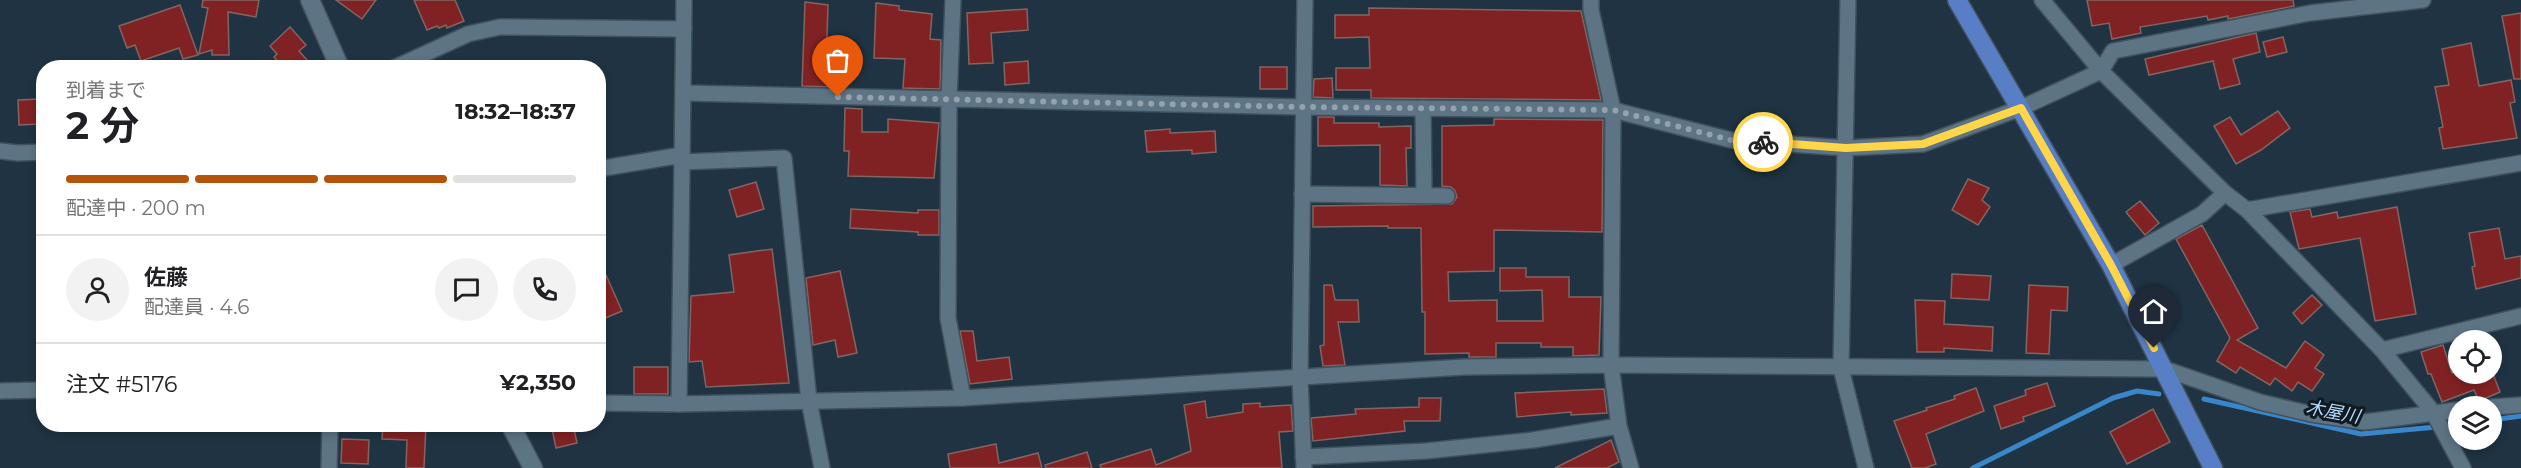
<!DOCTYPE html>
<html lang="ja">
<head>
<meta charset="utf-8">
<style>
	body { margin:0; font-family:Montserrat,"Noto Sans JP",sans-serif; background:#f2f2f2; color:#202124; height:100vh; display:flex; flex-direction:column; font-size:22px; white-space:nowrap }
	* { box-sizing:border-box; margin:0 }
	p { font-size:20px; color:#757577 }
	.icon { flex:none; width:33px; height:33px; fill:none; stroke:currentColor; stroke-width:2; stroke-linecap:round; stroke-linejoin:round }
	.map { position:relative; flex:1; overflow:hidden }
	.drawer { position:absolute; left:36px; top:60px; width:570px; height:372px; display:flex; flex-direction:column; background:#fff; border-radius:24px; box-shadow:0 3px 9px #0003 }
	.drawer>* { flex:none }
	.buttons { position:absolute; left:2448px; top:330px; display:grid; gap:12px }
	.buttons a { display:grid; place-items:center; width:54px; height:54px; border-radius:50%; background:#fff; box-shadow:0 3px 9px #0003; font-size:30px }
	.pin { position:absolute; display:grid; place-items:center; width:51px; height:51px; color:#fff; margin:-62px -26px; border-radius:50% 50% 50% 0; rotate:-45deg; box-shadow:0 0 6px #0007 }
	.pin .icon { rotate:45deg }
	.courier { position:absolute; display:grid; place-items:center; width:60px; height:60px; margin:-30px; border:4px solid #ffd54a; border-radius:50%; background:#fff; color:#222; box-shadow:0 2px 8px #0007 }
	.overview em { font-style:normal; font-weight:700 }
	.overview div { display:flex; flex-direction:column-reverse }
	.overview { display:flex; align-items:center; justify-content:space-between; height:102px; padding:0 30px }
	h1 { font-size:39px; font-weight:700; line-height:45px }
	.bar { display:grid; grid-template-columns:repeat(4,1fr); gap:9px 6px; align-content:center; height:72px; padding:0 30px }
	.bar i { height:8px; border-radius:4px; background:#e0e0e0 }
	.bar .on { background:#b45309 }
	.bar p { grid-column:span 4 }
	.line { display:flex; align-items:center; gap:15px; padding:0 30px; border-top:2px solid #e0e0e0 }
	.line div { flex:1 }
	.round { display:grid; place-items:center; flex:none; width:63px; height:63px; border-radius:32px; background:#f2f2f2 }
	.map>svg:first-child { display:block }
</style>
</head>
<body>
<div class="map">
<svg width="2521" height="468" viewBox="0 0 2521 468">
	<rect width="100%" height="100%" fill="#1f3342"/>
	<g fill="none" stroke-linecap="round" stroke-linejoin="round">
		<g stroke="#3986ca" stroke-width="5">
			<polyline points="2204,399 2361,434 2458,425"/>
			<polyline points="2492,420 2521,416"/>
			<polyline points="1973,468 2113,398 2137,391 2159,394"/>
		</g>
	</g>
	<g fill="#802223" stroke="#826562" stroke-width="1.5">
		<polygon points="203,0 259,0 256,17 228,12 229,55 212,55 212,50 199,54 208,8 202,7"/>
		<polygon points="336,0 376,0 362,19"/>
		<polygon points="414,0 455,0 464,21 447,28 446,25 439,28 437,26 427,30"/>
		<polygon points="2087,0 2293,0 2294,6 2228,19 2228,16 2208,20 2207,16 2140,27 2141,33 2112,39 2109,23 2092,26"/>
		<polygon points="805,2 828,5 826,68 834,68 833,87 802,86"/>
		<polygon points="876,3 899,6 899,10 932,14 930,39 941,40 940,89 903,88 905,59 874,58"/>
		<polygon points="180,5 198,55 183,59 179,48 141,61 135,45 127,48 119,26"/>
		<polygon points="1369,8 1581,11 1601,100 1371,98 1371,90 1336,90 1336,68 1370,68 1369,37 1335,38 1335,15 1369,15"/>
		<polygon points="1027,9 1028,30 991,33 993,63 969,64 967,13"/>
		<polygon points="2521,13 2521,79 2514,79 2502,16"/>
		<polygon points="290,27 306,45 299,51 314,68 284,68 274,57 277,54 270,46"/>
		<polygon points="2256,33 2260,52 2233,59 2240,84 2220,89 2213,61 2149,75 2145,59"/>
		<polygon points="2283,37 2287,52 2267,57 2263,42"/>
		<polygon points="2471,43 2479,86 2511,80 2515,102 2510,103 2517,138 2443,149 2439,128 2443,127 2435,87 2449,85 2442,49"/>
		<polygon points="1028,61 1029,83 1005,85 1004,63"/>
		<rect x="1260" y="67" width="27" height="22"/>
		<polygon points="1332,78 1333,98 1313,97 1314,79"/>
		<polygon points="40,99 40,124 19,125 18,100"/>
		<polygon points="845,108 862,109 862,132 888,132 888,119 939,123 934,178 848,176 849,151 844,151"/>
		<polygon points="2278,111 2290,128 2261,150 2236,164 2214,126 2230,117 2241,135"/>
		<polygon points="1318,117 1334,117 1334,123 1379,123 1379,127 1411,126 1411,148 1406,148 1407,186 1380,185 1380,145 1318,146"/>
		<polygon points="1494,119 1603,120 1602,232 1494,230 1494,271 1448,272 1449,301 1497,300 1497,321 1543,321 1542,290 1500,291 1500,268 1526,268 1526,277 1569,277 1569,297 1601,297 1599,355 1573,356 1573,347 1541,347 1541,343 1496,343 1496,357 1469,357 1469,353 1425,354 1425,312 1422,312 1421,228 1388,228 1388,226 1313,227 1313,206 1452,204 1457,197 1455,191 1451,187 1442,186 1442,126 1494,125"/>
		<polygon points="1170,129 1170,133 1215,131 1216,152 1192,154 1192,150 1147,152 1145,131"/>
		<polygon points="1968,179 1989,188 1982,200 1990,207 1978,225 1952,210"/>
		<polygon points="756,182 764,209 737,217 729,190"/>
		<polygon points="2140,201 2159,223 2145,235 2126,212"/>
		<polygon points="2397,207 2416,314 2375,321 2360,238 2299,249 2290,212 2310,209 2312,217 2337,212 2338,218"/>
		<polygon points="851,209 918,213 918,210 939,210 939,235 918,235 918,232 850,228"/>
		<polygon points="2202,225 2258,328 2237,340 2286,368 2305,341 2324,355 2315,368 2324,374 2312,391 2298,382 2292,391 2275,378 2270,385 2240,367 2236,373 2217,361 2230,338 2176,239"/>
		<polygon points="2499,228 2505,259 2521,256 2521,278 2476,289 2472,267 2475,266 2469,233"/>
		<polygon points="772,249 789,383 706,387 702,361 689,362 691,296 734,292 729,255"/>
		<polygon points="598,257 622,311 598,321"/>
		<polygon points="840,271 857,353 838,357 835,340 813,345 806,278"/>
		<polygon points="1952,274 1991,276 1989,300 1951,298"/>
		<polygon points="1324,285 1332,285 1335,300 1358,300 1359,322 1338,322 1345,365 1323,366 1320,346 1324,345"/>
		<polygon points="2029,285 2068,287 2067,311 2051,310 2049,354 2026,353"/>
		<polygon points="2312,295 2322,305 2302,324 2293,313"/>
		<polygon points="1915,300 1945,301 1944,324 1993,327 1992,351 1944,348 1944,352 1917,352"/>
		<polygon points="960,331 973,331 977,361 1009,357 1012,379 970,384"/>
		<polygon points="2443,345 2452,373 2458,370 2458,374 2493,374 2500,392 2479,401 2474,390 2442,402 2431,374 2428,374 2421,352"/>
		<rect x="634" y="367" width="34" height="27"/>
		<polygon points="2047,383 2055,406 2023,417 2024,421 2001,429 1994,406 2026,395 2025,390"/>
		<polygon points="1976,388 1984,411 1926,434 1936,464 1925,468 1912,468 1894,421 1927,410 1926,408 1955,399 1954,396"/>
		<polygon points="1604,389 1607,413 1571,415 1571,412 1517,417 1515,393"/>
		<polygon points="1419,398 1441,398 1440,421 1404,421 1405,431 1313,441 1311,418 1356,414 1355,409 1419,407"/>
		<polygon points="1205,401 1207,418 1243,412 1243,404 1260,403 1260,407 1291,405 1293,431 1279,432 1282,468 1101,468 1100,465 1151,449 1156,465 1191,451 1184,405"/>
		<polygon points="2153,409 2170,442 2127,464 2110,432"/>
		<polygon points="383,424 426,424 424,468 406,468 407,440 382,439"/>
		<polygon points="551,424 573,424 577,443 556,448"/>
		<polygon points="342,439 369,440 368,464 341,463"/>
		<polygon points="1611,440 1619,462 1607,468 1555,468"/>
		<polygon points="996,444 999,463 1038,453 1042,468 950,468 948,454"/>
		<polygon points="1087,452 1092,468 1046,468 1045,465"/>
	</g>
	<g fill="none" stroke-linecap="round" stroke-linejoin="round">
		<defs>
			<g id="street">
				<polyline points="953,0 949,99 948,318 963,398"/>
				<polyline points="1591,0 1591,10 1613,110 1611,365 1619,426 1631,468"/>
				<polyline points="1848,0 1841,368 1866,468"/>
				<polyline points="2042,0 2101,71 2225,193 2247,210 2382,350 2433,412 2463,468"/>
				<polyline points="394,68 468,34 500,27 684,29"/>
				<polyline points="683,93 1303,107 1613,110 1731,140 1846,148 1923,144 2021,108 2101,71 2113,51 2310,13 2423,0"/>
				<polyline points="1423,108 1424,194"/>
				<polyline points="0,151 18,153 44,152"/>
				<polyline points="681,162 784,158 809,401 822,468"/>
				<polyline points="598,169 682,155"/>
				<polyline points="1302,194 1447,196"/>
				<polyline points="2247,210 2521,163"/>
				<polyline points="2111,265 2202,214 2225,193"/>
				<polyline points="2382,350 2521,316"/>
				<polyline points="0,391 44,390"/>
				<polyline points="598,403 679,404 963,398 1464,367 1611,365 2165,369 2260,402 2311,414 2365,422 2458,410"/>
				<polyline points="679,404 684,0"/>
				<polyline points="2492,407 2521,405"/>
				<polyline points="1303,457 1426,451 1533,440 1619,426"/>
				<polyline points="329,468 330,424"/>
				<polyline points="1304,468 1300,379 1305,0"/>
			</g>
			<g id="secondary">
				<polyline points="310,0 340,68"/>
				<polyline points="510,424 533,468"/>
			</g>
			<polyline id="primary" points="1957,0 2111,265 2213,468"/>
		</defs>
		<use href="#street" stroke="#40515d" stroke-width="18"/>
		<use href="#secondary" stroke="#40515d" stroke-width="21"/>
		<use href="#primary" stroke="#40515d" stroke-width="21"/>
		<use href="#street" stroke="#5d7485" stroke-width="15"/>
		<use href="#secondary" stroke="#5d7485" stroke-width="18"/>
		<use href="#primary" stroke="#587fc5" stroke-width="18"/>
	</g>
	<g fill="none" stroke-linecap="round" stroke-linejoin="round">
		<polyline stroke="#93a2ad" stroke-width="6" stroke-dasharray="0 10.8" points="838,97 1303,107 1613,110 1731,140 1763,142"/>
		<polyline stroke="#ffd54a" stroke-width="8" points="1763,142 1846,148 1923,144 2021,108 2111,265 2154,348"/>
	</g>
	<g text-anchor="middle" stroke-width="6" stroke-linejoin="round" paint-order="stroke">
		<g font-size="18" font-style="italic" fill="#b6dbff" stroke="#111a21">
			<text transform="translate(2333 412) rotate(11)" y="6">木屋川</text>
		</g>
	</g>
</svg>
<div class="buttons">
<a><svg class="icon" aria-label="locate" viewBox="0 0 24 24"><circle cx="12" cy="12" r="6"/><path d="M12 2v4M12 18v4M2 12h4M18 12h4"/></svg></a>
<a><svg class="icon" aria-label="layers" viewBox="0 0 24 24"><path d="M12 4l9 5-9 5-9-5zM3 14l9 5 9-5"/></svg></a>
</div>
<div class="pin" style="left:838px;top:97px;background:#ea580c"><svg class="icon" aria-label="bag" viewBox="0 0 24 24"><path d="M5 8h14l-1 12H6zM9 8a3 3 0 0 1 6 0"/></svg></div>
<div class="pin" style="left:2154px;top:348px;background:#1f2937"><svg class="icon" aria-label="home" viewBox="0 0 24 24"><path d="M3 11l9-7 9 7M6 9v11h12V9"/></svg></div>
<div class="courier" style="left:1763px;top:142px"><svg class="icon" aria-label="bike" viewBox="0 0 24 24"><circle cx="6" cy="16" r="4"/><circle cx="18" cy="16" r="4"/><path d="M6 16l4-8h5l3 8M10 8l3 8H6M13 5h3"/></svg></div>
<section class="drawer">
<div class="overview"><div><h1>2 分</h1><p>到着まで</p></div><em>18:32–18:37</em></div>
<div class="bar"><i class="on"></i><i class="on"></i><i class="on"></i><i></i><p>配達中 · 200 m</p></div>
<div class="line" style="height:108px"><a class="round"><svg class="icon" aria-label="person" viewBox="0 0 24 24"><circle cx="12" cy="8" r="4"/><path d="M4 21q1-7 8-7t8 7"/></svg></a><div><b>佐藤</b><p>配達員 · 4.6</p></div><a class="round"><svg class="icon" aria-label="chat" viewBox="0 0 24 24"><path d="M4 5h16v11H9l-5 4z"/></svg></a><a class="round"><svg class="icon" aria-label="phone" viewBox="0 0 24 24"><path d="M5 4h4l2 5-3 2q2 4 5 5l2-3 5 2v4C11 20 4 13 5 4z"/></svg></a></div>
<div class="line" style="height:78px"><div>注文 #5176</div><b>¥2,350</b></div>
</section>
</div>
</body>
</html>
